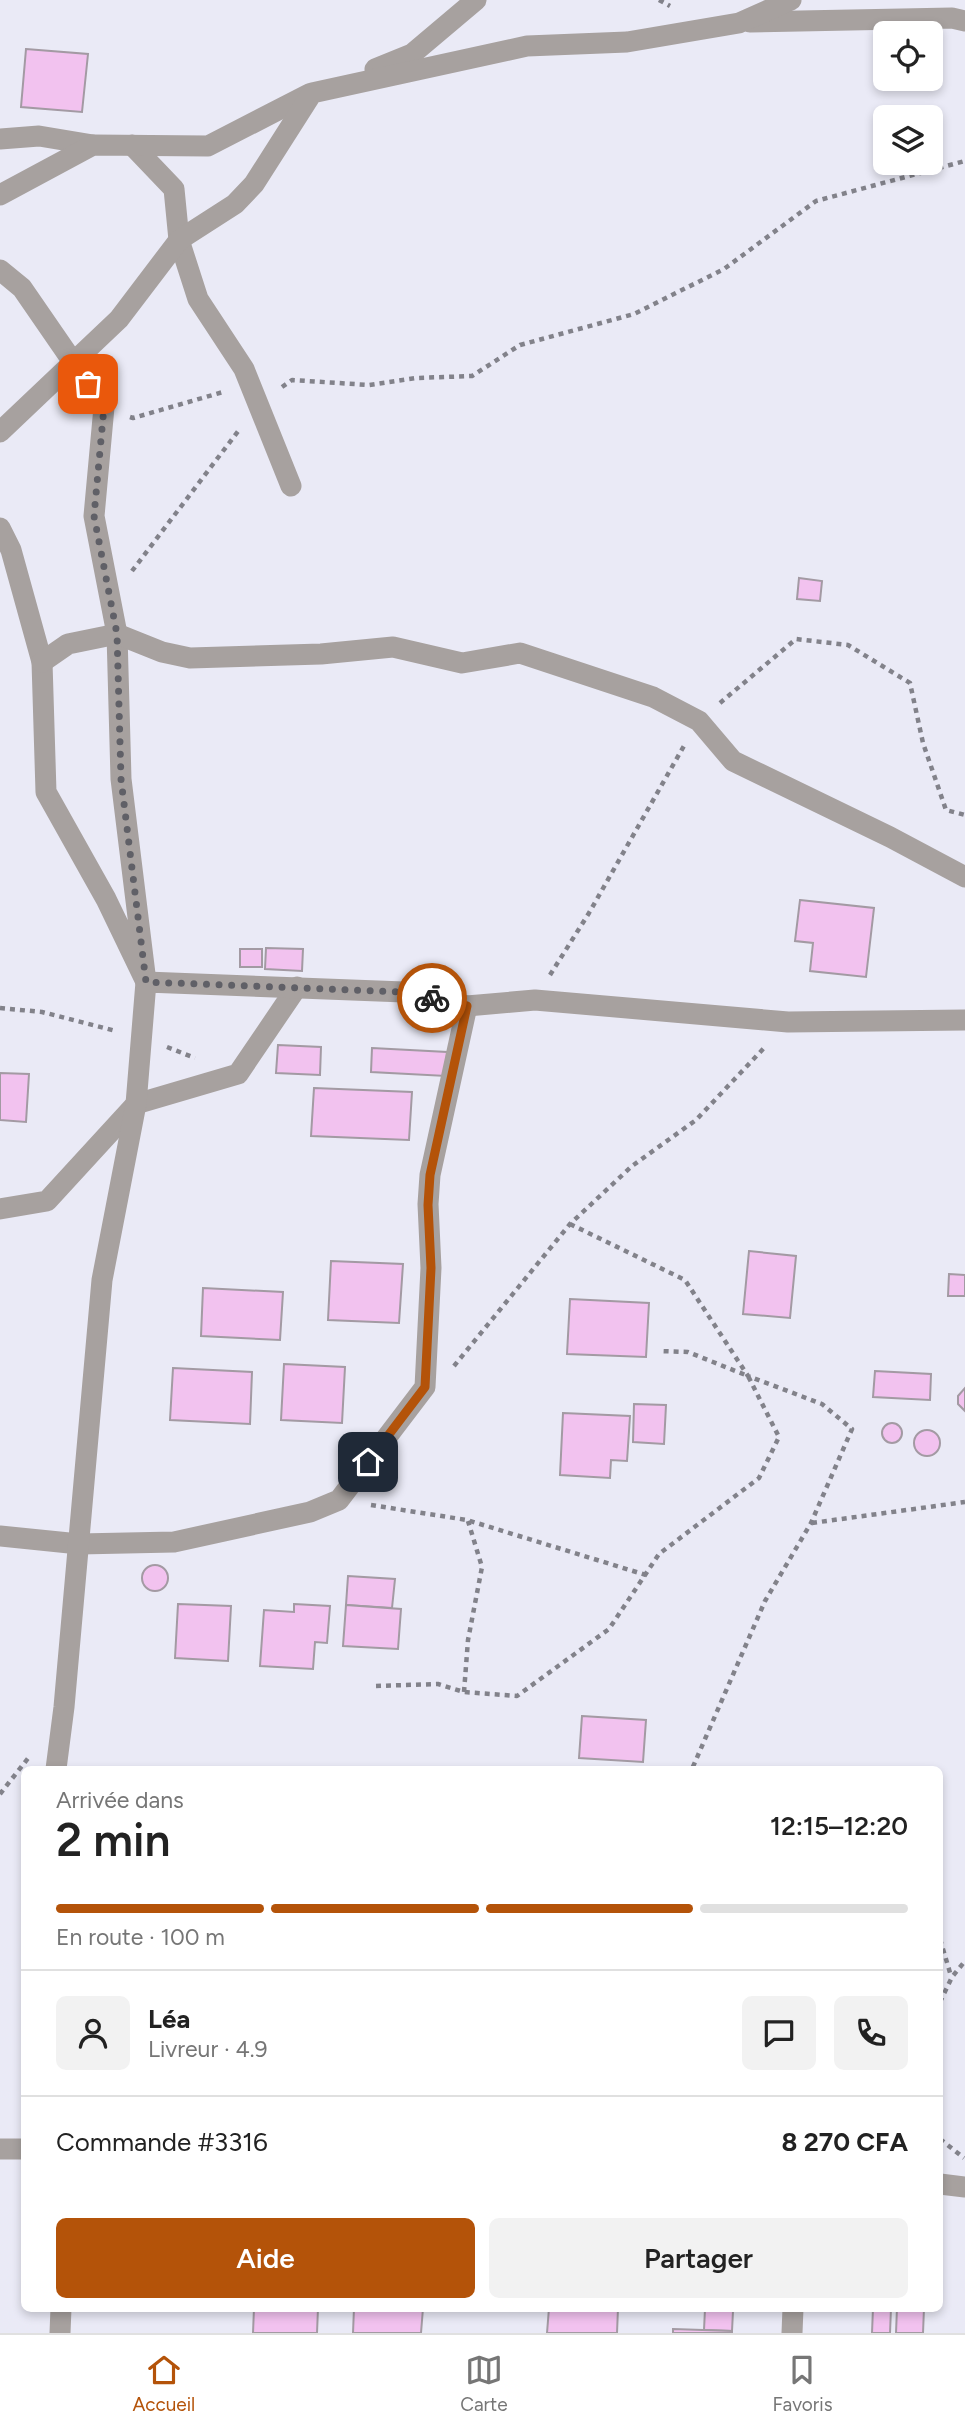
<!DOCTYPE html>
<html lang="fr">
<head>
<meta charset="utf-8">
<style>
	body { margin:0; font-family:Figtree,sans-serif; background:#f2f2f2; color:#222; height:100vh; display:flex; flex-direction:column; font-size:26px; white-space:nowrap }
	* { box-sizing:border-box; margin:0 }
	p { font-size:23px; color:#767676 }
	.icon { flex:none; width:38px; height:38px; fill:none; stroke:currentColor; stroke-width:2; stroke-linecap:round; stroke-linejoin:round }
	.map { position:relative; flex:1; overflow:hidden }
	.side { position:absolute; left:21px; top:1766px; width:922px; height:546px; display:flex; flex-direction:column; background:#fff; border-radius:10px; box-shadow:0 4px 10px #0003 }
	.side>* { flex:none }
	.buttons { position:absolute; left:873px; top:21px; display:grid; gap:14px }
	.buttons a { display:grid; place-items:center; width:70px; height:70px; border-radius:10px; background:#fff; box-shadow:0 4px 10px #0003; font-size:35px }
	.pin { position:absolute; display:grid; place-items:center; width:60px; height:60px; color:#fff; margin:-30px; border-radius:14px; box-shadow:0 4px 10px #0006 }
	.courier { position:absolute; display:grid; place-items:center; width:70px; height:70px; margin:-35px; border:5px solid #b45309; border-radius:50%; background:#fff; color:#222; box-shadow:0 2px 9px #0007 }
	.summary em { font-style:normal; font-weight:600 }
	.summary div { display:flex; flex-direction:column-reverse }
	.summary { display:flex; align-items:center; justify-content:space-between; height:119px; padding:0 35px }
	h1 { font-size:46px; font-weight:600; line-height:52px }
	.bar { display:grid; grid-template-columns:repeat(4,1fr); gap:10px 7px; align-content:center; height:84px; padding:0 35px }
	.bar i { height:9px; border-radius:5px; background:#e0e0e0 }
	.bar .on { background:#b45309 }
	.bar p { grid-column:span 4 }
	.line { display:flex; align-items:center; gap:18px; padding:0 35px; border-top:2px solid #e0e0e0 }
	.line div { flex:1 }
	.round { display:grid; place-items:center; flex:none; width:74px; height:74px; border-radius:10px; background:#f2f2f2 }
	.primary-button { display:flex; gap:14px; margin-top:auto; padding:14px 35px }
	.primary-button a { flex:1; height:80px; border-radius:10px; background:#b45309; color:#fff; font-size:28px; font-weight:600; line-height:80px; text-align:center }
	.primary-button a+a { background:#f2f2f2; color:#222 }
	.dock { display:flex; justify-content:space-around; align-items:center; height:98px; border-top:2px solid #e0e0e0; background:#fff; font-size:19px; color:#767676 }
	.dock a { display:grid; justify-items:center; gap:4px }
	.dock .on { color:#b45309 }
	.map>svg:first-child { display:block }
</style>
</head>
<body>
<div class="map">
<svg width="965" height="2333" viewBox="0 0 965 2333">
	<rect width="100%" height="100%" fill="#eaeaf6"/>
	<g fill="#f2c2ef" stroke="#a39aa3" stroke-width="2">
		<polygon points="26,49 88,54 82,112 21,107"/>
		<polygon points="799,578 822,581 820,601 797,599"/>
		<polygon points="800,900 874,908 866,977 810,971 813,943 795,941"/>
		<polygon points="266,948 303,949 302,971 265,969"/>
		<rect x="240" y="949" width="22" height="18"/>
		<polygon points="278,1045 321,1047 320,1075 276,1073"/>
		<polygon points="372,1048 447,1052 446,1076 371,1072"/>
		<polygon points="0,1073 29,1074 26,1122 0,1120"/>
		<polygon points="314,1088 412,1092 409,1140 311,1136"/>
		<polygon points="749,1251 796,1256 790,1318 743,1314"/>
		<polygon points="331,1261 403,1264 399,1323 328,1320"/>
		<polygon points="949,1274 965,1275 965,1296 948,1296"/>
		<polygon points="203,1288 283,1292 280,1340 201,1336"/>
		<polygon points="570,1299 649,1303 646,1357 567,1354"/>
		<polygon points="284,1364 345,1367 342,1423 281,1420"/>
		<polygon points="173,1368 252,1372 250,1424 170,1420"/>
		<polygon points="875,1371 931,1374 930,1400 873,1397"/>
		<polygon points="965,1388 965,1411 958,1404 958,1396"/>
		<polygon points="634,1404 666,1405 664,1444 633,1442"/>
		<polygon points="563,1413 630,1416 627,1461 611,1460 610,1478 560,1475"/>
		<circle cx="892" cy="1433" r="10"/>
		<circle cx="927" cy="1443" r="13"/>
		<circle cx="155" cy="1578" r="13"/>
		<polygon points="348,1576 395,1579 392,1608 346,1605"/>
		<polygon points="178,1604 231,1606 228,1661 175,1658"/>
		<polygon points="294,1604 330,1606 327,1643 315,1642 313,1669 260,1666 264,1610 294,1612"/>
		<polygon points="346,1605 401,1609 398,1649 343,1646"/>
		<polygon points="582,1716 646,1720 643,1762 579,1758"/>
		<polygon points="254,2308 318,2308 317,2333 253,2333"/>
		<polygon points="354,2308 423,2308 421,2333 353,2333"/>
		<polygon points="549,2308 618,2308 617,2333 547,2333"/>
		<polygon points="873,2308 891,2308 890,2333 872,2333"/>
		<polygon points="897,2308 924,2308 923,2333 896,2333"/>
		<polygon points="705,2309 733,2311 732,2331 704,2330"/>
		<polygon points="673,2329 732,2331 732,2333 673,2333"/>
	</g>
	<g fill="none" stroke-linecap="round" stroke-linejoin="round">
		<g stroke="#82828a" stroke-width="4.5" stroke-dasharray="5 5" stroke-linecap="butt">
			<polyline points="659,0 670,6"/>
			<polyline points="282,387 292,380 369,385 416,378 472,376 520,345 634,314 724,269 816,201 965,161"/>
			<polyline points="130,417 133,418 223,392"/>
			<polyline points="132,571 239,430"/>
			<polyline points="720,703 796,639 848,645 910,683 923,743 946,810 965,815"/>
			<polyline points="550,975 589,913 685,744"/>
			<polyline points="0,1008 42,1012 116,1031"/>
			<polyline points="167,1047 195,1058"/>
			<polyline points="570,1224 685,1280 748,1376 822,1404 852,1429 811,1523 765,1601 692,1769"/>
			<polyline points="454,1366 570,1224 632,1166 696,1120 764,1048"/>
			<polyline points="371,1505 467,1520 646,1575"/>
			<polyline points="812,1523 965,1502"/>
			<polyline points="376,1686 438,1684 464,1692 517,1696 609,1629 659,1554 759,1478 779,1437 748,1376 688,1352 660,1351"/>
			<polyline points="464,1692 468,1640 482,1567 468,1521"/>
			<polyline points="0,1794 29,1757"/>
			<polyline points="940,1939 951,1976"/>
			<polyline points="940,2002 952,1977 965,1961"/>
			<polyline points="940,2139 964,2158"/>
		</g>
		<g stroke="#a7a19f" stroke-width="21">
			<polyline points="750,22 952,18 965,21"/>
			<polyline points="375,69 412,54 476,0"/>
			<polyline points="0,139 39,136 93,145"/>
			<polyline points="132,145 174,189 179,240 198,299 244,369 291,486"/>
			<polyline points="0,195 93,145 208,146 309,94"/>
			<polyline points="0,270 22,288 104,407 94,516 117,634 121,779 146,982 106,899 46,792 42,662 11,550 0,528"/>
			<polyline points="0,432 119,319 179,240 235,204 254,184 312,93 527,46 627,42 739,23 791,0"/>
			<polyline points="42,662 68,644 117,634 162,652 190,658 321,654 393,647 462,663 520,653 653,697 699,721 733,761 890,837 965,877"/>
			<polyline points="0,1209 47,1201 136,1104 238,1074 297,987"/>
			<polyline points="0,1536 79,1544 174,1542 310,1512 339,1500 425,1387 431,1268 428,1204 430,1175 467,1006"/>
			<polyline points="56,1769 64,1707 102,1280 136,1104 146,982 404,992 467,1006 535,1000 788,1022 965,1020"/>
			<polyline points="0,2149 24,2149"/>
			<polyline points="940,2184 965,2187"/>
			<polyline points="60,2333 61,2308"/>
			<polyline points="792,2333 793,2308"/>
		</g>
	</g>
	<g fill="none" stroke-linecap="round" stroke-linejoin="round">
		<polyline stroke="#606067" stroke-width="7" stroke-dasharray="0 12.6" points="88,384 104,407 94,516 117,634 121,779 146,982 404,992 432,998"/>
		<polyline stroke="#b45309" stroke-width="9" points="368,1462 425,1387 431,1268 428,1205 430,1175 467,1006 432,998"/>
	</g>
</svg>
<div class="buttons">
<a><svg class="icon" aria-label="locate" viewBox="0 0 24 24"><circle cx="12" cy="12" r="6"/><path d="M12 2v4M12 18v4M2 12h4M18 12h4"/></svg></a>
<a><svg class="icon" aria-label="layers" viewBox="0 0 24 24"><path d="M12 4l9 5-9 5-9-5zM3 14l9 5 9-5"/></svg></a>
</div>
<div class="pin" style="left:88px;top:384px;background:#ea580c"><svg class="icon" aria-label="bag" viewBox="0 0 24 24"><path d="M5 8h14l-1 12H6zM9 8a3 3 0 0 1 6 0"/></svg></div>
<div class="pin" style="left:368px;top:1462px;background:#1f2937"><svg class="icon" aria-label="home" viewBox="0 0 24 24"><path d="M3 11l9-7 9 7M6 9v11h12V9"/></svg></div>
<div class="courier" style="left:432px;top:998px"><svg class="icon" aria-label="bike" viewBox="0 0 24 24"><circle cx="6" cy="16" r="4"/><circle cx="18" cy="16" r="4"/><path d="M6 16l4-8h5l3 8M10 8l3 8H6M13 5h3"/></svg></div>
<section class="side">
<div class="summary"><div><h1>2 min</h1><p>Arrivée dans</p></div><em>12:15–12:20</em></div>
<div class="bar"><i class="on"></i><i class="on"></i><i class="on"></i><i></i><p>En route · 100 m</p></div>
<div class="line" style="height:126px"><a class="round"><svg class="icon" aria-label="person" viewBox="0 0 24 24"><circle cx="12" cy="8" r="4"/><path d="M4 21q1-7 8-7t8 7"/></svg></a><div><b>Léa</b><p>Livreur · 4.9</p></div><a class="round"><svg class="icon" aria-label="chat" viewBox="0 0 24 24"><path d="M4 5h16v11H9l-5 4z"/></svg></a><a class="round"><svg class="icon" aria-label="phone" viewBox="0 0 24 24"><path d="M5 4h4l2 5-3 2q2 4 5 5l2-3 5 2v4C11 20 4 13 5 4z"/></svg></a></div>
<div class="line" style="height:91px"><div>Commande #3316</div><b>8 270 CFA</b></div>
<div class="primary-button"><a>Aide</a><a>Partager</a></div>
</section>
</div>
<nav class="dock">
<a class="on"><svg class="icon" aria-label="home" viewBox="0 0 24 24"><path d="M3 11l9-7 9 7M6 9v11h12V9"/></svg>Accueil</a>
<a><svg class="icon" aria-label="map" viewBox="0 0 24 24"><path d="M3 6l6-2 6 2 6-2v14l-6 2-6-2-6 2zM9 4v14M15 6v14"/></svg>Carte</a>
<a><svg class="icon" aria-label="saved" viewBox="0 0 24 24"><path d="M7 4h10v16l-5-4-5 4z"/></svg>Favoris</a>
</nav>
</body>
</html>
